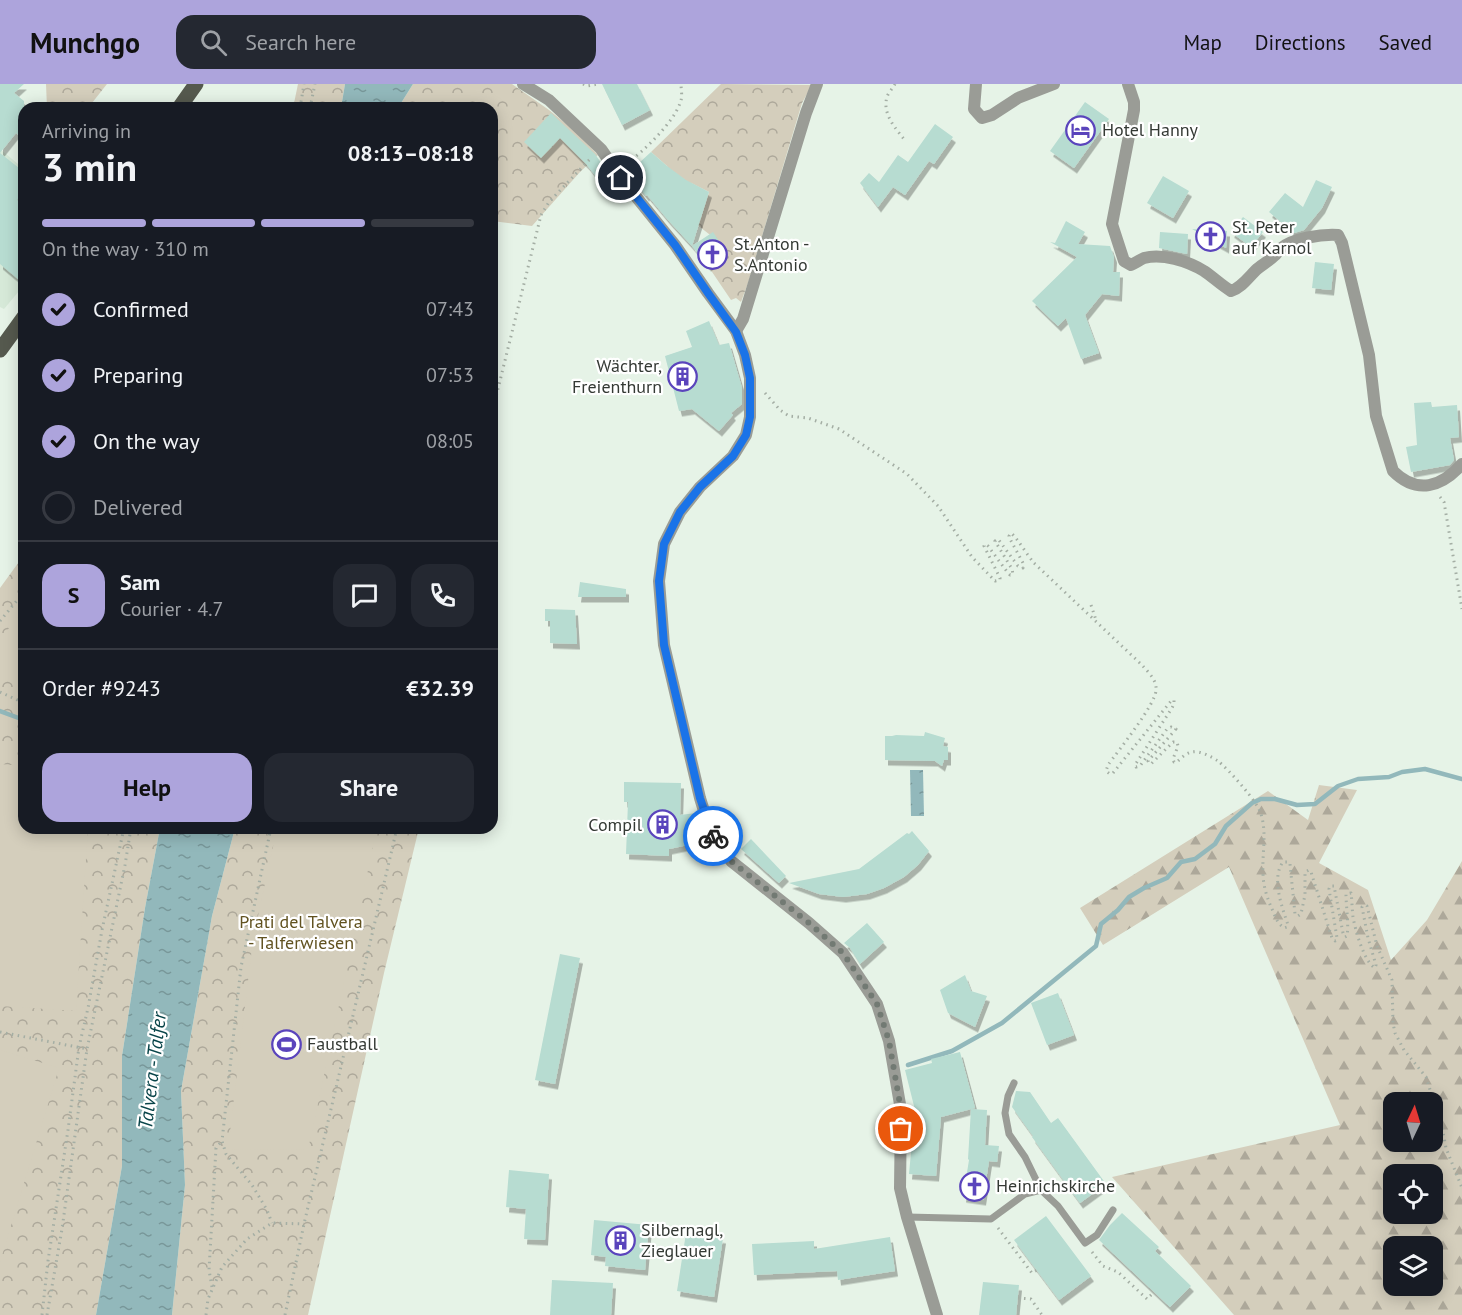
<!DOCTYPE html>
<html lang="en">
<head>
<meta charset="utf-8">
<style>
	body { margin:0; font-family:"PT Sans",sans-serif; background:#242831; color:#f1f3f6; height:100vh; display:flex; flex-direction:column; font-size:22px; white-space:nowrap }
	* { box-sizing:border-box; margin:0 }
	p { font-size:20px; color:#9ea1a6 }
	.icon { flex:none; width:33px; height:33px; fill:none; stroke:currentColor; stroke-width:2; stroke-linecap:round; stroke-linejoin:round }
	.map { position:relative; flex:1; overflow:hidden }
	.side { position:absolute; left:18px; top:18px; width:480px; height:732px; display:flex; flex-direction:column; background:#171b24; border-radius:18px; box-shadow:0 3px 15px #0003 }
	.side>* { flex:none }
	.needle { width:39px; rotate:4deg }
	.controls { position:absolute; left:1383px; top:1008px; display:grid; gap:12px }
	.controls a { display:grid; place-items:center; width:60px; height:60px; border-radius:12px; background:#171b24; box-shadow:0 3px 15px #0003; font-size:30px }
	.pin { position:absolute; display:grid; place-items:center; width:51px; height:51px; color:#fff; margin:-26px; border:3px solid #fff; border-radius:50%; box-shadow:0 2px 6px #0007 }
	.courier { position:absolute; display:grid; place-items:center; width:60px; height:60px; margin:-30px; border:4px solid #1a73e8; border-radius:50%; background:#fff; color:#222; box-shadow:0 2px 8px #0007 }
	.summary em { font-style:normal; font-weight:600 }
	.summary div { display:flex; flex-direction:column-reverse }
	.summary { display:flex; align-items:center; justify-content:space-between; height:102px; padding:0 24px }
	h1 { font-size:39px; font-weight:600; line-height:45px }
	.bar { display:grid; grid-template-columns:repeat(4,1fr); gap:9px 6px; align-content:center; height:72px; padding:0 24px }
	.bar i { height:8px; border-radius:4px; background:#363941 }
	.bar .current { background:#ada4dc }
	.bar p { grid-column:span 4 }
	.line { display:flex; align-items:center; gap:15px; padding:0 24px; border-top:2px solid #363941 }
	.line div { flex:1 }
	.round { display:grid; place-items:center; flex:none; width:63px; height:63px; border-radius:18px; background:#242831 }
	ol { padding:0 24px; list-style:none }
	li { display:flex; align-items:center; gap:18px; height:66px }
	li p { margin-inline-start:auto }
	li .icon { padding:6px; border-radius:50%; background:#ada4dc; color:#111; stroke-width:4 }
	li:last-child { color:#9ea1a6 }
	li i { width:33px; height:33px; border:3px solid #363941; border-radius:50% }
	.cta { display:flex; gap:12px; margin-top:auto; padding:12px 24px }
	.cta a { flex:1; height:69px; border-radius:18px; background:#ada4dc; color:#111; font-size:24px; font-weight:600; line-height:69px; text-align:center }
	.cta a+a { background:#242831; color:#f1f3f6 }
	header { display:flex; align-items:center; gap:36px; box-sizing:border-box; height:84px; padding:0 30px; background:#ada4dc; color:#111 }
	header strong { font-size:28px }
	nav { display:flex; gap:33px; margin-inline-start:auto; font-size:21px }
	.search { width:420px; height:54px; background:#242831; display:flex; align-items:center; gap:15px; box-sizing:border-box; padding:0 21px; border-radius:18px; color:#9ea1a6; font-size:22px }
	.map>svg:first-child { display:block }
</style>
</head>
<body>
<header>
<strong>Munchgo</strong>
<div class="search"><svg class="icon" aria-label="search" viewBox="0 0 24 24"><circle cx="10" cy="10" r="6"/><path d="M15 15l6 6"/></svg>Search here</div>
<nav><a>Map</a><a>Directions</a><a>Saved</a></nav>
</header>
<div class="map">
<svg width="1462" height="1231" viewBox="0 0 1462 1231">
	<defs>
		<pattern id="forest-firs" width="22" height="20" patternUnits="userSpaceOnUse" patternTransform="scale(1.5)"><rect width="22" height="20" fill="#d4cebc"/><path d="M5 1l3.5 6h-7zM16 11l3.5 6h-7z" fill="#ada89a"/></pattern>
		<pattern id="park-crowns" width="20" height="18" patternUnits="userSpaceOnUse" patternTransform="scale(1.5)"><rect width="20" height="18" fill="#d4cebc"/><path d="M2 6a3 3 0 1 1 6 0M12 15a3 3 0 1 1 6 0" fill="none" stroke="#ada89a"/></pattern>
		<pattern id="water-ripples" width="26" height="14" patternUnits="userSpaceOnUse" patternTransform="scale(1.5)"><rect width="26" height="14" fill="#92b8bb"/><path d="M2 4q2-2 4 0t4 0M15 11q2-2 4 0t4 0" fill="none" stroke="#789799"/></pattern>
		<filter id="shadow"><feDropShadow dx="3" dy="5.5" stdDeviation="0" flood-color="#0004"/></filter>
	</defs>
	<rect width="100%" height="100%" fill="#e6f3e7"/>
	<polygon fill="#d6e9d8" points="0,65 18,80 24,73 24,201 4,225 0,223"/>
	<path fill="url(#forest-firs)" fill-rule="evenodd" d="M1319,701l38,5 -38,73 49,27 23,70 36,-40 35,-59v454h-228l-122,-138 228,-52 -111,-258 -126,78 -23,-37 188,-117 40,29zM1394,1018h38v40h-38zM1394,1090h38v40h-38zM1394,1162h38v40h-38z"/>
	<g fill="url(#park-crowns)">
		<polygon points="46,0 107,0 88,24 47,24"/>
		<polygon points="298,0 345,0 341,24 293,24"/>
		<polygon points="413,0 512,0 549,26 575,47 598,71 580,88 532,142 492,137 492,24 398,24"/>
		<polygon points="721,0 812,1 802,19 748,199 741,218 736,214 731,216 708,182 726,168 718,157 696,140 701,134 709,108 691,99 681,111 667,82 651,68"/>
		<polygon points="24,471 24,744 160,744 145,824 122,972 122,1082 96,1231 0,1231 0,504"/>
		<polygon points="235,744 419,744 384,889 308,1231 172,1231 185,1101 181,1007 212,832"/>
	</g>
	<g fill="#d4cebc">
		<polygon points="24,524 24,602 0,590 0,556"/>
		<polygon points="0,680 24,682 24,744 88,744 76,927 0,922"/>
		<polygon points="277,744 377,744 308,1066 228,1065 253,855"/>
		<polygon points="0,966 59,984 0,1178"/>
	</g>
	<g fill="url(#water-ripples)">
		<polygon points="345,0 413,0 398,24 341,24"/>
		<polygon points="910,686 923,686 924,732 911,732"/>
		<polygon points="160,744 235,744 212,832 181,1007 185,1101 172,1231 96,1231 122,1082 122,972 145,824"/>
	</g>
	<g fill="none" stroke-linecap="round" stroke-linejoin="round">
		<g stroke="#92b8bb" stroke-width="4.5">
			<polyline points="0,627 24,636"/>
			<polyline points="908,981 952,967 1002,939 1096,862 1101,840 1118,826 1129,813 1144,804 1167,794 1181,778 1195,775 1215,760 1226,742 1252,719 1261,715 1275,715 1297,721 1315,720 1338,702 1358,695 1389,693 1402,688 1425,685 1462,695"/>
		</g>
	</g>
	<g fill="#b7dcd1" filter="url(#shadow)">
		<polygon points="0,0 24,0 14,9 24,17 24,56 16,49 0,69"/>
		<polygon points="602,0 637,0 650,26 622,41"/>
		<polygon points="1085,18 1109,35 1074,84 1050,67"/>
		<polygon points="551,29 595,70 617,102 608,108 587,81 560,54 541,74 524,58"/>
		<polygon points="935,40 953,53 934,80 929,77 905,111 893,103 878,123 860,99 869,89 879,98 898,71 908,78"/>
		<polygon points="651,68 667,82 686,96 709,108 692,162 668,136 647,111 646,112 628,89"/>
		<polygon points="0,69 24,88 24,107 17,116 24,122 24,188 18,195 0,180"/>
		<polygon points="1163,92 1189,107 1173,134 1147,119"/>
		<polygon points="1316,96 1332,103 1322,124 1304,146 1294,149 1269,128 1285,109 1303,123"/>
		<polygon points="1243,133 1263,148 1251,163 1231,148"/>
		<polygon points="1066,137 1085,148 1078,160 1110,162 1114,173 1113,188 1120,188 1119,212 1102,210 1085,231 1099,269 1081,275 1066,234 1058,242 1032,217 1077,173 1050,158 1055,159"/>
		<polygon points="1192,145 1227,147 1226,164"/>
		<polygon points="713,148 726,168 708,182 692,162"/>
		<polygon points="1160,148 1188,150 1187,170 1159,164"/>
		<polygon points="1315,178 1334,180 1331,206 1312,204"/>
		<polygon points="709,237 719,261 729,259 742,304 742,320 731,329 733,331 719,347 692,325 679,327 665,272 692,263 686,247"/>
		<polygon points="1431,318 1432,323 1457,321 1459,353 1450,354 1454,376 1450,381 1411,388 1406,363 1417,361 1414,319"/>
		<polygon points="580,498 626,505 626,513 578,513"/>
		<polygon points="545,525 575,526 577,560 550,559 550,537 545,537"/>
		<polygon points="925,648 945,654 943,662 948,663 948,676 944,676 942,682 935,677 885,676 885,652 892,652 896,651 924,652"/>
		<polygon points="624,698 681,699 680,731 696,729 698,736 700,759 697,759 694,765 688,761 669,765 669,772 626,770 628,718 624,718"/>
		<polygon points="912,747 929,767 918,781 904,793 884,804 867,810 843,813 819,810 789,799 859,785 907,749 909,750"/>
		<polygon points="751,755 786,792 779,799 741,765"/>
		<polygon points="867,839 884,858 860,880 850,864 844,859"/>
		<polygon points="560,870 580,874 555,1000 535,996"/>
		<polygon points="965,891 971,907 987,912 975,943 948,929 940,906"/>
		<polygon points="1058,909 1074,951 1047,961 1031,919"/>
		<polygon points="960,968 975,1024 941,1033 936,1092 909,1090 915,1026 905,986 932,979 931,975"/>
		<polygon points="1016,1007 1030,1008 1051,1039 1058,1034 1106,1100 1080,1119 1032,1053 1033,1052 1012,1023"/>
		<polygon points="971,1025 987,1026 985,1061 999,1062 997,1078 989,1077 983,1116 963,1113 969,1076 968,1075"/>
		<polygon points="509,1086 549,1090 545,1156 524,1155 526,1125 506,1123"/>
		<polygon points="1122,1129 1159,1163 1155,1167 1191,1202 1170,1223 1099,1156 1110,1141"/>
		<polygon points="1046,1132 1091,1192 1059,1216 1014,1156"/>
		<polygon points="594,1136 649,1141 645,1186 605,1182 606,1173 591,1171"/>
		<polygon points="686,1149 723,1154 714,1213 677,1207"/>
		<polygon points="890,1153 895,1187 838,1196 837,1187 754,1191 752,1160 814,1157 814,1165"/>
		<polygon points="552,1196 613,1199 611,1231 550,1231"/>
		<polygon points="983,1198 1019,1201 1016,1231 979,1231"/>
	</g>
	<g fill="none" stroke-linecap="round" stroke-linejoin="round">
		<g stroke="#a4aea4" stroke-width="3" stroke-dasharray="1.5 4.5" stroke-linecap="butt">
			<polyline points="583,0 587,2 598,0"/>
			<path d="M895,0c-2,4 -7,9 -8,13 -5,16 8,31 17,42"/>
			<polyline points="300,24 304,0"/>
			<polyline points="310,24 315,0"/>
			<path d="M627,79c16,-11 47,-41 53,-60 3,-6 1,-13 1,-19"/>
			<path d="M765,309l15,17 9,6 19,2 31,11 68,45 31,32 34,51 23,24 5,-1v-2l-16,-32 1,-2 3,2 20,27 2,2 3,-1 -1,-5 -17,-28 3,-2 20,27 5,2v-5l-13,-24 -1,-3 2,-3c7,6 16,22 23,30l108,102c6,7 15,15 14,25 0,14 -38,61 -48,75l-2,6 4,3 3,-1 58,-72 3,-1v4l-2,4 -37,57 1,2 4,-1 27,-37 4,-2 5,2 -28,32 1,2 2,1 22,-22h4l1,4 -5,13 1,3h3c4,-4 9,-9 15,-10 7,-2 20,5 26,9 10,8 40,41 43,53 6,19 1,39 2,59 0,12 4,25 9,36 3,7 5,14 12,19l3,-1 1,-2c-6,-18 -17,-47 -5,-63h6l1,2 5,50 3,2 3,-2 4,-19v-23l4,-2 2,2 21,66 3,3 2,-1v-2l-8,-49 1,-3h4l9,47 2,4 2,-1c2,-12 -1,-29 -1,-42l5,-1c1,7 1,16 2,24 2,12 11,45 22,51l1,-3 -8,-27 -6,-31 3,-2 2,1 10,40 15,34 1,43 2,10 9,17 22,27 6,19 8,21 6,31 16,40"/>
			<polyline points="492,329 541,131 549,118 591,74"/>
			<polyline points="1440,413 1444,418 1462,525"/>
			<polyline points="1091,521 1096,536"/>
			<polyline points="0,537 24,508"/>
			<polyline points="0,608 24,619"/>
			<polyline points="271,744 241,883 222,1057 226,1070 252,1101 267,1126 272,1139"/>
			<polyline points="0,948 87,965"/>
			<polyline points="998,1144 1032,1189 1037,1186"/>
			<polyline points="1092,1168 1103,1182 1118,1188 1147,1215 1154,1208"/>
			<polyline points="212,1203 209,1186 216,1064 222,1057"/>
			<polyline points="1018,1214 1031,1215 1042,1231"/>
			<polyline points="42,1231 48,1177 68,1046 79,963 88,924 102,846 124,744"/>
			<polyline points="47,1231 62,1145 87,965 125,781 131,744"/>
			<polyline points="206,1231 208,1215 222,1183 247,1155 272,1139 304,1140"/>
			<polyline points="285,1231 304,1140 397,744"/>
		</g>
		<g stroke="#9a9c96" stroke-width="7">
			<polyline points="1014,999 1008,1012 1005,1029 1009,1050 1025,1073 1041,1106 1058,1122 1085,1159 1097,1151 1113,1126"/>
			<polyline points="907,1133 991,1135 1025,1110 1041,1106"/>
		</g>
		<g stroke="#9a9c96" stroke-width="12">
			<polyline points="523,0 549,16 601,65 621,94 675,161 708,209 736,247 745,271 750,294 750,333 746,351 733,372 700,403 680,428 664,460 659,497 664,561 700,714 711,750 731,777 809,839 843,869 877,920 889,957 901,1026 900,1104 907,1133 937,1231"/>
			<polyline points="976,0 974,25 982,34 992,31 1018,14 1054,0"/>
			<path d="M1128,0l6,18v8l-22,114 12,37 7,4c4,-2 9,-5 13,-7 18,-5 44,3 60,13 9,6 17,14 27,20 10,-3 17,-13 25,-21 5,-5 12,-8 18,-14 3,-2 4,-5 6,-7 13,-11 42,-15 58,-14l4,8 27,112 7,61 17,55c24,24 49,16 69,-7"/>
			<polyline points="736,247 743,235 806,29 817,0"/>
		</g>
		<g stroke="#55594e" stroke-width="15">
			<polyline points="179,24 196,0"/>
			<polyline points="0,266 24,233"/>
		</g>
	</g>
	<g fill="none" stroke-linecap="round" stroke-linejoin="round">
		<polyline stroke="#727a73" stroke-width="6" stroke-dasharray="0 10.8" points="713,752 731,777 809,839 843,869 877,920 889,957 901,1026 901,1045"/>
		<polyline stroke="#1a73e8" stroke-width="8" points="621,94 675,161 708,209 736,248 745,271 750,294 750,333 746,351 733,372 700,403 680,428 664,460 659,497 664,561 700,714 713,752"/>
	</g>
	<defs>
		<symbol id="hotel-ring" viewBox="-11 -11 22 22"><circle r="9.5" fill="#fff" stroke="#5a44bc" stroke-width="1.5"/><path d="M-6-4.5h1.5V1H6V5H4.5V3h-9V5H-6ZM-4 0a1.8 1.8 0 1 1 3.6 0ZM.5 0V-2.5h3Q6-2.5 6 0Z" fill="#5a44bc"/></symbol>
		<symbol id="church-ring" viewBox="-11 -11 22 22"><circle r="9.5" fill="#fff" stroke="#5a44bc" stroke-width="1.5"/><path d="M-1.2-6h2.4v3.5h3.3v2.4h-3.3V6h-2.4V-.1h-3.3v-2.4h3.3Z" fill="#5a44bc"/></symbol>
		<symbol id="building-ring" viewBox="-11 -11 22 22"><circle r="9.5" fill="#fff" stroke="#5a44bc" stroke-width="1.5"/><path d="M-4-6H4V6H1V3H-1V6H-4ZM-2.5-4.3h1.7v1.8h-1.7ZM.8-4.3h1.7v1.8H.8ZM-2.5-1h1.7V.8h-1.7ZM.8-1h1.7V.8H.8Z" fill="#5a44bc"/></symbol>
		<symbol id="stadium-ring" viewBox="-11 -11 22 22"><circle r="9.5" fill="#fff" stroke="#5a44bc" stroke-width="1.5"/><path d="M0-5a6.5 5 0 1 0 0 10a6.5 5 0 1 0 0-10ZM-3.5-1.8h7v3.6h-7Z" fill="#5a44bc"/></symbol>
	</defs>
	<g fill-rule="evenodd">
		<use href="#hotel-ring" x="1064" y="30" width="33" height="33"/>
		<use href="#church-ring" x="1194" y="136" width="33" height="33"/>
		<use href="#church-ring" x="696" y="154" width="33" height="33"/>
		<use href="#building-ring" x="666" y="276" width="33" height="33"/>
		<use href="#building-ring" x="646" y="724" width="33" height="33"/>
		<use href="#stadium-ring" x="270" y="944" width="33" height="33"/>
		<use href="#church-ring" x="958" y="1086" width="33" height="33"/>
		<use href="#building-ring" x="604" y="1140" width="33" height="33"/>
	</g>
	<g text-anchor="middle" stroke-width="4.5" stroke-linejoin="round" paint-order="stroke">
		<g font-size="18" fill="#343934" stroke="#fff" text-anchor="start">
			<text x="1102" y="52">Hotel Hanny</text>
			<text x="1232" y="149">St. Peter<tspan x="1232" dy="21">auf Karnol</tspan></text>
			<text x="734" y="166">St.Anton -<tspan x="734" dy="21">S.Antonio</tspan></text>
			<text x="662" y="288" text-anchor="end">Wächter,<tspan x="662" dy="21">Freienthurn</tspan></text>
			<text x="642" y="747" text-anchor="end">Compil</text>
			<text x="307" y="966">Faustball</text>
			<text x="996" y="1108">Heinrichskirche</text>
			<text x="641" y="1152">Silbernagl,<tspan x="641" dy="21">Zieglauer</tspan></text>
		</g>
		<g font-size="18" fill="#615220" stroke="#fff">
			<text x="301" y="844">Prati del Talvera<tspan x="301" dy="21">- Talferwiesen</tspan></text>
		</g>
		<g font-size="20" font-style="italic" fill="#084449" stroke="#fff">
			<text transform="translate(152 987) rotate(-83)" y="7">Talvera - Talfer</text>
		</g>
	</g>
</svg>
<div class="controls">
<a><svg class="needle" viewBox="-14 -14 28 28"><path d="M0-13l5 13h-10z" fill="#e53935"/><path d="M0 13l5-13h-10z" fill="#9ea1a6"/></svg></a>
<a><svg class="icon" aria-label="locate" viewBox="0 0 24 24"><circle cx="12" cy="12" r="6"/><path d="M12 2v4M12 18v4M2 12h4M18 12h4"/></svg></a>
<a><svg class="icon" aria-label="layers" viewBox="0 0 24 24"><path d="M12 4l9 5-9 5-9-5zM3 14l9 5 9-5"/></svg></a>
</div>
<div class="pin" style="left:901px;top:1045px;background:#ea580c"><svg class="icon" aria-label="bag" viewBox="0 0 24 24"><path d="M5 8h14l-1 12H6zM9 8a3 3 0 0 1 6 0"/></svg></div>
<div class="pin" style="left:621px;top:94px;background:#1f2937"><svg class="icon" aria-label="home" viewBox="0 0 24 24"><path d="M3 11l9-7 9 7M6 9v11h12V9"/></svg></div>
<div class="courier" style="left:713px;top:752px"><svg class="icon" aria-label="bike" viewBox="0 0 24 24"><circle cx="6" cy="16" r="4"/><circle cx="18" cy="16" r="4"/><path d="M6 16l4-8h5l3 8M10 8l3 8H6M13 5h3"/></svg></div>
<section class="side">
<div class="summary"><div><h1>3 min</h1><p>Arriving in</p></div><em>08:13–08:18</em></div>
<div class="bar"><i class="current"></i><i class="current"></i><i class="current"></i><i></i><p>On the way · 310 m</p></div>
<ol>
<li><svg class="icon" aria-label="check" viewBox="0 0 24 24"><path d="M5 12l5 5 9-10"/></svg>Confirmed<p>07:43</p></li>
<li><svg class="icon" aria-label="check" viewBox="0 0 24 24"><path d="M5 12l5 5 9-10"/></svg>Preparing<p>07:53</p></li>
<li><svg class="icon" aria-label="check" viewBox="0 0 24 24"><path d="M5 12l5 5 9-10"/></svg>On the way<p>08:05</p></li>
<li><i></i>Delivered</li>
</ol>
<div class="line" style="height:108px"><b class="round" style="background:#ada4dc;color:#111">S</b><div><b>Sam</b><p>Courier · 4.7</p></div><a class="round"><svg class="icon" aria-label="chat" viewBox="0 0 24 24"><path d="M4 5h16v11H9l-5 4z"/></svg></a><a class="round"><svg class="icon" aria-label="phone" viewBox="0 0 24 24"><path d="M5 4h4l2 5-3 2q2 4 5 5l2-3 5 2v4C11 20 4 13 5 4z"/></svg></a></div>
<div class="line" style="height:78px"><div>Order #9243</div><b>€32.39</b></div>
<div class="cta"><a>Help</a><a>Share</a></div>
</section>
</div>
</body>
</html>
